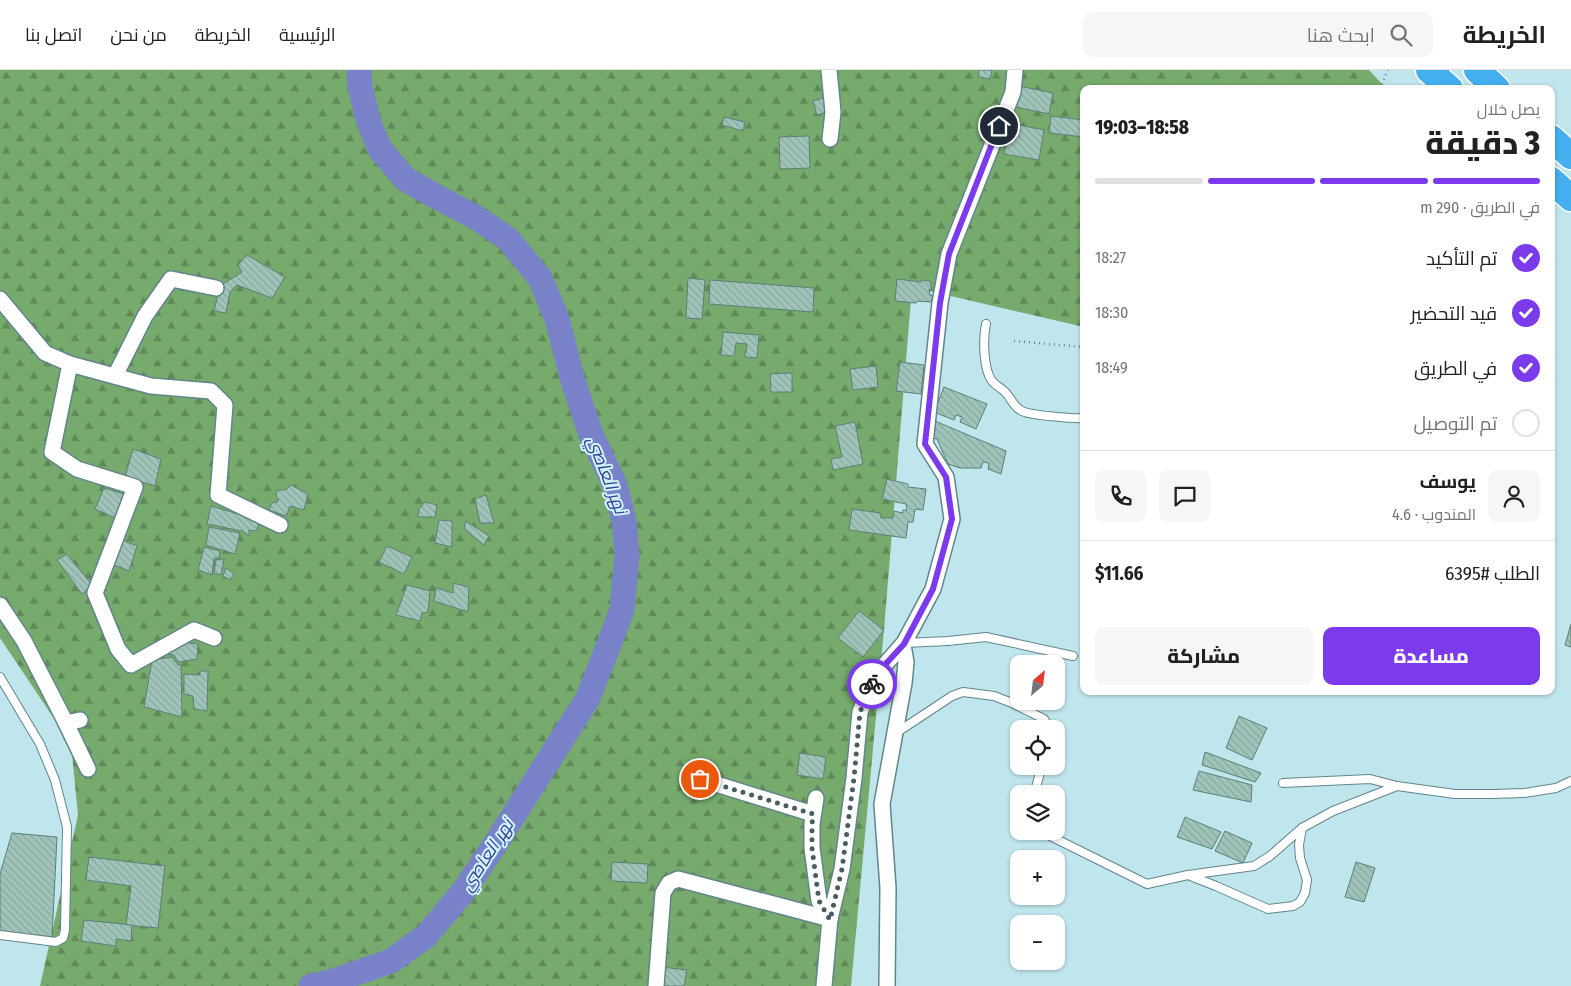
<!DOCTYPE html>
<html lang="ar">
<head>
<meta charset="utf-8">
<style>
	body { margin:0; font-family:"Fira Sans Condensed",Cairo,sans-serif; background:#f6f6f6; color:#202124; direction:rtl; height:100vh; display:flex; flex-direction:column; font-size:19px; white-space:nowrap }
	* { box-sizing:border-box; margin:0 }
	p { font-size:16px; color:#757577 }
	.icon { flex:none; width:28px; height:28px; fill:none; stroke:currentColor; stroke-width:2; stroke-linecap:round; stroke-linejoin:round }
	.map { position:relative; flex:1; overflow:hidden; direction:ltr }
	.side { position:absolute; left:1080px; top:15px; width:475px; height:610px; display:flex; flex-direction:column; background:#fff; border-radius:10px; box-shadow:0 1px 4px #0004; direction:rtl }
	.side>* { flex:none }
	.needle { width:32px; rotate:28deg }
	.fabs { position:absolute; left:1010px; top:585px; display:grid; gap:10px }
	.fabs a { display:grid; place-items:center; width:55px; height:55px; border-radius:10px; background:#fff; box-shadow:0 1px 4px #0004; font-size:25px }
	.pin { position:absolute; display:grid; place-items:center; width:42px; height:42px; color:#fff; margin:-21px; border:2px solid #fff; border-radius:50%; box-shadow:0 1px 5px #0007 }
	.courier { position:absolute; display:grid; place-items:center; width:50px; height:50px; margin:-25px; border:4px solid #7c3aed; border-radius:50%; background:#fff; color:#222; box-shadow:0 1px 6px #0007 }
	.summary em { font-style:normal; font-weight:800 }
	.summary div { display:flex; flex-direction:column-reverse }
	.summary { display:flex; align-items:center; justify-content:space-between; height:85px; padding:0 15px }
	h1 { font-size:32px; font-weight:800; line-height:38px }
	.bar { display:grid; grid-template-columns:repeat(4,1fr); gap:8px 5px; align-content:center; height:60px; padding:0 15px }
	.bar i { height:6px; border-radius:4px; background:#e0e0e0 }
	.bar .selected { background:#7c3aed }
	.bar p { grid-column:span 4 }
	.line { display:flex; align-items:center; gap:12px; padding:0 15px; border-top:1px solid #e0e0e0 }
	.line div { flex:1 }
	.round { display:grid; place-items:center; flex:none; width:52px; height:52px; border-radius:10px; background:#f6f6f6 }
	ol { padding:0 15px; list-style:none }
	li { display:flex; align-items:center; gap:15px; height:55px }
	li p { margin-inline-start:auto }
	li .icon { padding:5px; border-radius:50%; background:#7c3aed; color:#fff; stroke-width:4 }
	li:last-child { color:#757577 }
	li i { width:28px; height:28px; border:2px solid #e0e0e0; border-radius:50% }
	.primary-button { display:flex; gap:10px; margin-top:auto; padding:10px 15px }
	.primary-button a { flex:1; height:58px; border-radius:10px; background:#7c3aed; color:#fff; font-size:20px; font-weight:800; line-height:58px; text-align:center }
	.primary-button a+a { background:#f6f6f6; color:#202124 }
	header { display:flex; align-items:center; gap:30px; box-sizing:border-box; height:70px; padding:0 25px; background:#fff; border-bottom:1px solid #e0e0e0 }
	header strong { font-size:24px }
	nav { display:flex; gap:28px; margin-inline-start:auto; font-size:18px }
	.search { width:350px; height:45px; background:#f6f6f6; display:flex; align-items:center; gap:12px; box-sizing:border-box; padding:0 18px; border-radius:10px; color:#757577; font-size:19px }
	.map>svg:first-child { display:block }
</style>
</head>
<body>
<header>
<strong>الخريطة</strong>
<div class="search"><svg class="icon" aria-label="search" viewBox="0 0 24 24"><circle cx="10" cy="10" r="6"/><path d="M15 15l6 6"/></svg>ابحث هنا</div>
<nav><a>الرئيسية</a><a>الخريطة</a><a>من نحن</a><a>اتصل بنا</a></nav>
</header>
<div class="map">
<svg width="1571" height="916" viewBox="0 0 1571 916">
	<defs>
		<pattern id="forest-firs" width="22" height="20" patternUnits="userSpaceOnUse" patternTransform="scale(1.25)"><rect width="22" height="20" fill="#76ab6d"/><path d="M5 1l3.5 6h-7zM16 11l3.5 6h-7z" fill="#5f8a58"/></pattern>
		<pattern id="building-back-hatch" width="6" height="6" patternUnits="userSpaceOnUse" patternTransform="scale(1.25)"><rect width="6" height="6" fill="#a1c4ba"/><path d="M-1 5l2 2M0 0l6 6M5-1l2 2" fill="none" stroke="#89a89f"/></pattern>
	</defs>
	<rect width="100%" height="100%" fill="#c0e6ed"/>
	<polygon fill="url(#forest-firs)" points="0,0 1369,0 1382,14 1379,19 1084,19 1084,257 912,217 884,560 851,916 40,916 78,745 71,674 0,568"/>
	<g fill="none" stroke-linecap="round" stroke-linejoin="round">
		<polyline stroke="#7982c8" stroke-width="25" points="311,916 330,912 391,891 426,866 463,822 498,770 588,628 616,556 622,539 627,485 624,451 615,415 591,365 573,311 557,249 540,208 508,169 477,148 437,127 405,109 380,79 369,53 360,17 359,0"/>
	</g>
	<g fill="url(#building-back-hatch)" stroke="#5d7e75">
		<polygon points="979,0 992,0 990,9 978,7"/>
		<polygon points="1019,16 1053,23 1049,44 1015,37"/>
		<polygon points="826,27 831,41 817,45 813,31"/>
		<polygon points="1051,46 1084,50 1084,67 1049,63"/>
		<polygon points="724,47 745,52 743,61 722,55"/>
		<polygon points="1010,53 1044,60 1039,90 1004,84"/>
		<polygon points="809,66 810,98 780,99 779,67"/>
		<polygon points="247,185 285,207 272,228 237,215 230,222 226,243 214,241 220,216 242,202 238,195"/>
		<polygon points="688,208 705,210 702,249 686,248"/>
		<polygon points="897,209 921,212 922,210 930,211 932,220 929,219 930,225 933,226 931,232 917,231 916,233 895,231"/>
		<polygon points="710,210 814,218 813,242 709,234"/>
		<polygon points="723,262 759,265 757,288 745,287 747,274 736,273 734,286 721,285"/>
		<polygon points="900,292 924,295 921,324 896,321"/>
		<polygon points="876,296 878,317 853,320 850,299"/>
		<polygon points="792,303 792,322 771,322 770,304"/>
		<polygon points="944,317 987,334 976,359 960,352 962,347 956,345 954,350 934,342"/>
		<polygon points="935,351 1006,381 1001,404 988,399 989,393 983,392 981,398 960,398 948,394 937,369 933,368"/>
		<polygon points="855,352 863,394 833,400 831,389 842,387 835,356"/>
		<polygon points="133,379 161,389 155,416 125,407"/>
		<polygon points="887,409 908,414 908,417 926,419 923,440 915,439 913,452 908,452 906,468 849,460 852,439 880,443 881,448 893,448 894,441 903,443 903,440 907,440 906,434 882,429"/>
		<polygon points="291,415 308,424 304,440 290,436 286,446 269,440 272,433 277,432 279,429 276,426 277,420 286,420"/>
		<polygon points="104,418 127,425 118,449 95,439"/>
		<polygon points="486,425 494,453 480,453 475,429"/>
		<polygon points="425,432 437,435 435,447 418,447 419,439"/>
		<polygon points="211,436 259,450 257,461 249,460 249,466 242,461 207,454"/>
		<polygon points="439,450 452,451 452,477 435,473"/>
		<polygon points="466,451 489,466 484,475 464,459"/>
		<polygon points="209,457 240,463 235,484 206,475"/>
		<polygon points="120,469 137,476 129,501 112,494"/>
		<polygon points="387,476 412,487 404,504 379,492"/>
		<polygon points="204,477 220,481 219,488 214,488 212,505 198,500"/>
		<polygon points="67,484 93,516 82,524 57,490"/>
		<polygon points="224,489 221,505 214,503 216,490"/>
		<polygon points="226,498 234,504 230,510 223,506"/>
		<polygon points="453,513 469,517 468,542 434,531 436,518 453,523"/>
		<polygon points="407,515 430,521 428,542 422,543 420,551 396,545"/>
		<polygon points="859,541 884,560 863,587 838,568"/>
		<polygon points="1571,554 1571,577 1565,575"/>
		<polygon points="165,570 198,574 197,589 178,592 174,585 163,584"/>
		<polygon points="172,587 178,595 181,595 182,647 144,637 152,590"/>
		<polygon points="200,601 208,601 207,641 194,639 193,626 184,624 184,604 200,605"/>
		<polygon points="1239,646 1267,658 1252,690 1226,678"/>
		<polygon points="1205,682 1261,703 1255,712 1202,695"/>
		<polygon points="800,683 826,687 823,709 797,705"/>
		<polygon points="1199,701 1252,715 1251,732 1193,720"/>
		<polygon points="1185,747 1221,762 1212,779 1177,767"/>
		<polygon points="1225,761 1252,773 1243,793 1215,781"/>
		<polygon points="12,763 57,767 52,867 0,861 0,804"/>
		<polygon points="89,787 165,796 158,858 126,855 131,816 86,810"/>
		<polygon points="612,792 648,794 647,813 611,811"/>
		<polygon points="1356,792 1375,798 1364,832 1345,827"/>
		<polygon points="84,850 132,855 131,871 116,869 116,876 81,871"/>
		<polygon points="661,897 687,900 684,916 658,916"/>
	</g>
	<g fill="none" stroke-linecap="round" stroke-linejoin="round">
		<defs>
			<g id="service">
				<path d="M986,254c-3,14 -3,45 6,57 4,5 8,6 12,10 7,6 9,16 18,20 7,4 52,8 62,7"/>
				<polyline points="904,573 948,571 986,567 1073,586"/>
				<polyline points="0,607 40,674 55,710 67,757 65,860 63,868 56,872 0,865"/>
				<polyline points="896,663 952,626 963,622 994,626 1012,633 1044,649 1050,659"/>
				<polyline points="1283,713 1370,709 1397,716 1455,724 1492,724 1524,723 1556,718 1571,711"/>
				<polyline points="1034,724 1042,696"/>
				<polyline points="1040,761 1147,814 1188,805 1216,816 1268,839 1293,836 1300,832 1305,823 1307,810 1300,788 1299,775 1302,758 1333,741 1397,716"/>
				<polyline points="1188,805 1254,796 1270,786 1302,758"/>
			</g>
			<g id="minor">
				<polyline points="829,0 833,42 830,69"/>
				<polyline points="0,229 45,283 70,294 52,382 77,399 135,417 95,523 118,579 131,595 194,560 214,568"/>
				<polyline points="70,294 151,316 211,321 225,335 218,425 280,455"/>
				<polyline points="115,306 145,246 171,209 216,218"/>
				<polyline points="0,535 24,571 66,653 80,650"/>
				<polyline points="66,653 88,699"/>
				<polyline points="700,709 813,744"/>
				<polyline points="816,728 812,754 812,778 819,831 830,849"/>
				<polyline points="656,916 663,823 669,813 678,809 830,849"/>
				<polyline points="824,916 830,849 842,799 854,708 860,642 870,618 882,598 904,573 933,519 952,449 946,407 925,374 940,233 949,184 1013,22 1015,0"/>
				<polyline points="887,916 888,818 882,734 904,613 906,592 903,575"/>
			</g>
			<g id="trunk">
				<polyline points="1429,0 1450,19"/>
				<polyline points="1477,0 1497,19"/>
				<polyline points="1551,68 1571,86"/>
				<polyline points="1551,110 1571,128"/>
			</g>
		</defs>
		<use href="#service" stroke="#61858b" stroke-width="10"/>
		<use href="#minor" stroke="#61858b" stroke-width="18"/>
		<use href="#trunk" stroke="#fff" stroke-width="29"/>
		<g stroke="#678186" stroke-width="2.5" stroke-dasharray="1 4" stroke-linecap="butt">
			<polyline points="1380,19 1388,0"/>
			<polyline points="1014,271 1084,277"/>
		</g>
		<use href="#service" stroke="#fff" stroke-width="8"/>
		<use href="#minor" stroke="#fff" stroke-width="15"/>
		<use href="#trunk" stroke="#44afee" stroke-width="26"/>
	</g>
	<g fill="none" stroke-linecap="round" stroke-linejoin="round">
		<polyline stroke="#465d61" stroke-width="5" stroke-dasharray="0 9" points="700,709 813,744 812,754 812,778 819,831 830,850 842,799 854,708 860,642 872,614"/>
		<polyline stroke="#7c3aed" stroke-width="6" points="872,614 882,598 904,574 933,519 952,449 946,407 925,374 940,233 949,184 999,56"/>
	</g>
	<g text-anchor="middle" stroke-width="4" stroke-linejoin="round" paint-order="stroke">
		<g font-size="18" font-style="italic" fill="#3b3e91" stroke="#cdf4fa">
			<text transform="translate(607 405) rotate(69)" y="6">نهر العاصي</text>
			<text transform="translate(487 785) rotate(-57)" y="6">نهر العاصي</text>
		</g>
	</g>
</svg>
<div class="fabs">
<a><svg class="needle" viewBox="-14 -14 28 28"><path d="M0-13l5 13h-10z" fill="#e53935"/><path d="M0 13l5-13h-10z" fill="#757577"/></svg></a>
<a><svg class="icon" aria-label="locate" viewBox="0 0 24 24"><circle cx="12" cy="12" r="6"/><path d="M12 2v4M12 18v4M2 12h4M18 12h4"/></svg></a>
<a><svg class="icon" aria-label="layers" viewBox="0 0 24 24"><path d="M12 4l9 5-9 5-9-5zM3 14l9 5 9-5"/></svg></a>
<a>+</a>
<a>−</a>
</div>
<div class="pin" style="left:700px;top:709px;background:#ea580c"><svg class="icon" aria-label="bag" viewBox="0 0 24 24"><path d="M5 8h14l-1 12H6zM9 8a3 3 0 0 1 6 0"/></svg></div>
<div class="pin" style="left:999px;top:56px;background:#1f2937"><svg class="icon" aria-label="home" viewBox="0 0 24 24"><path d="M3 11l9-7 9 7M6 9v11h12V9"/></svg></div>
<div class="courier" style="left:872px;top:614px"><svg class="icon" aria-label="bike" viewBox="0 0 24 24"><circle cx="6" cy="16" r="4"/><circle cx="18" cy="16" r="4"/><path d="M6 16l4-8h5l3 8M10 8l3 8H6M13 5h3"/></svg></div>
<section class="side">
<div class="summary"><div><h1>3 دقيقة</h1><p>يصل خلال</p></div><em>18:58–19:03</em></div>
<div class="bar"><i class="selected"></i><i class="selected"></i><i class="selected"></i><i></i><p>في الطريق · 290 m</p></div>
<ol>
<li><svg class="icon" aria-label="check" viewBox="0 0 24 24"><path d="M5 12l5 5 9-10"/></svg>تم التأكيد<p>18:27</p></li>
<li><svg class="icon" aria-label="check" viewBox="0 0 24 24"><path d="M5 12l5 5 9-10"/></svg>قيد التحضير<p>18:30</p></li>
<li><svg class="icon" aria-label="check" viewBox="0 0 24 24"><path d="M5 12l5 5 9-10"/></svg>في الطريق<p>18:49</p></li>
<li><i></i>تم التوصيل</li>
</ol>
<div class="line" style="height:90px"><a class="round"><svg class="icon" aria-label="person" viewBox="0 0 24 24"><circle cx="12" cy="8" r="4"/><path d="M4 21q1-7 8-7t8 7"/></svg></a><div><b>يوسف</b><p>المندوب · 4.6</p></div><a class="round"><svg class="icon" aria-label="chat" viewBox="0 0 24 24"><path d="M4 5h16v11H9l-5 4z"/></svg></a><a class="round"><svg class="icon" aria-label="phone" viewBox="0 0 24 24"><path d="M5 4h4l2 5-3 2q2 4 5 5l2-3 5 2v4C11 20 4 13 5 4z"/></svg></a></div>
<div class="line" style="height:65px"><div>الطلب #6395</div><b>$11.66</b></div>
<div class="primary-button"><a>مساعدة</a><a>مشاركة</a></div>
</section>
</div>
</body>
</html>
